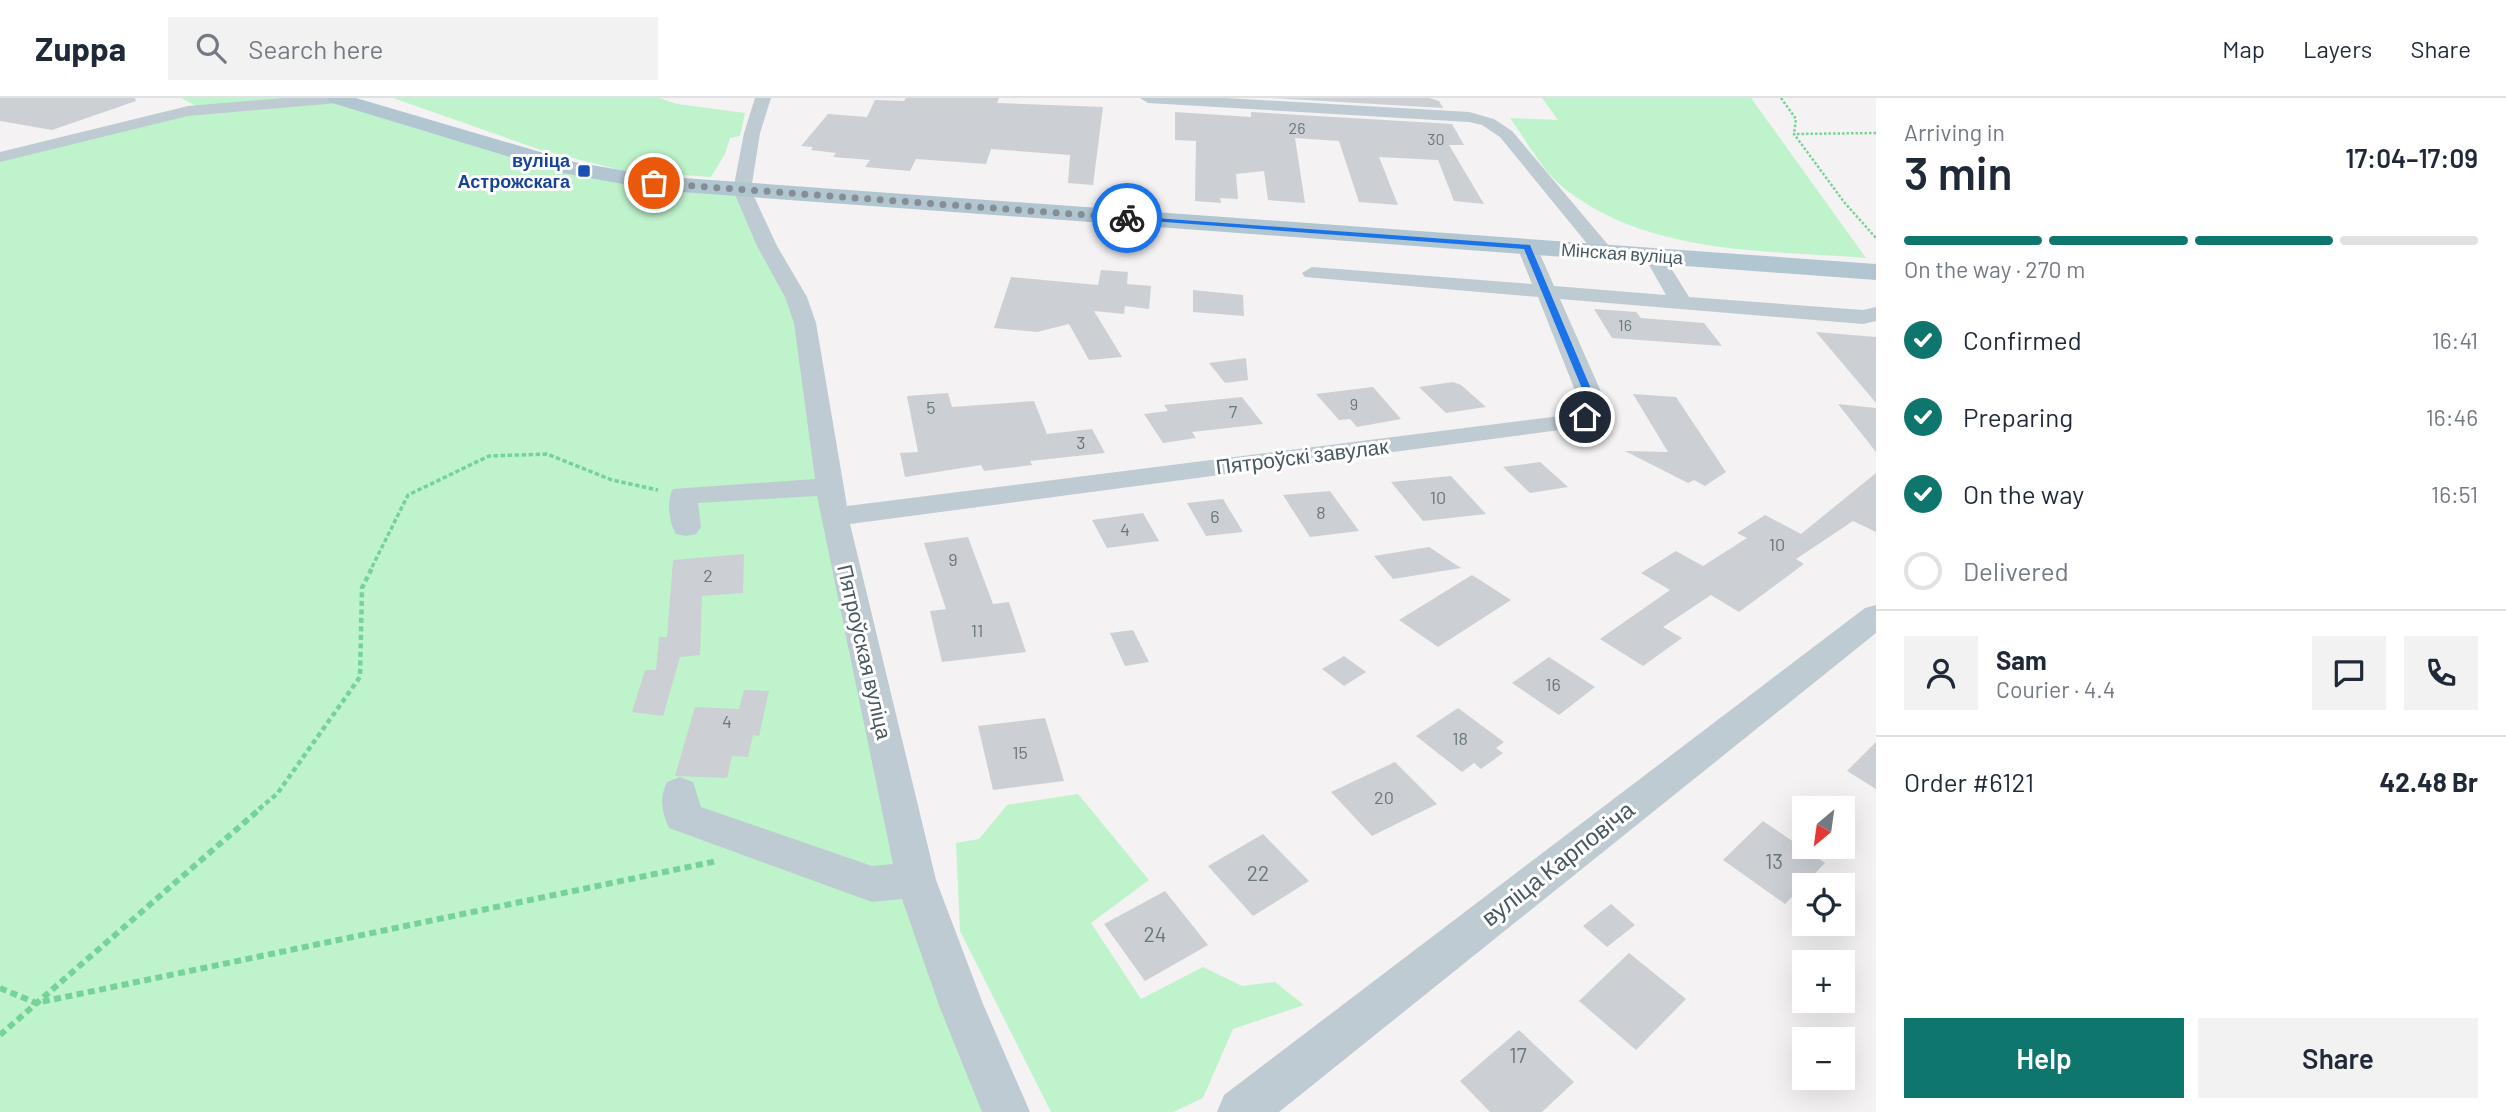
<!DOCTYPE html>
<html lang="en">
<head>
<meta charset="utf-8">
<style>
	body { margin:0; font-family:Barlow,sans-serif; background:#f2f2f3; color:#1f2937; height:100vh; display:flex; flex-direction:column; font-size:26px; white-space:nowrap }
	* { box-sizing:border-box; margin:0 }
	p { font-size:23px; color:#747a83 }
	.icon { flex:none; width:38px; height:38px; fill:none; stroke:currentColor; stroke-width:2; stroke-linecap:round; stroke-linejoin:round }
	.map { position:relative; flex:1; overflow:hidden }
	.details { display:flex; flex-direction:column; background:#fff; width:630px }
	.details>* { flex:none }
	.needle { width:46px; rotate:209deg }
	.controls { position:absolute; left:1792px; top:698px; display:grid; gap:14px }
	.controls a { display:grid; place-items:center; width:63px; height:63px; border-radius:0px; background:#fff; box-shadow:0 7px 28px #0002; font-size:35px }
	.pin { position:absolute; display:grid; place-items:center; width:60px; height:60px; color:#fff; margin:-30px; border:4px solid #fff; border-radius:50%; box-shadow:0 2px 7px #0007 }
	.courier { position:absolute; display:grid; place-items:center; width:70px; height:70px; margin:-35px; border:5px solid #1a73e8; border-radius:50%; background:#fff; color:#222; box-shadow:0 2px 9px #0007 }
	.head em { font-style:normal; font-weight:600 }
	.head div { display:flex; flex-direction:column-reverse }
	.head { display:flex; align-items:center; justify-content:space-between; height:119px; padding:0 28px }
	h1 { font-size:46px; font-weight:600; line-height:52px }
	.bar { display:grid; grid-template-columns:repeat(4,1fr); gap:10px 7px; align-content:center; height:84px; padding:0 28px }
	.bar i { height:9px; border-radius:5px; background:#e0e1e3 }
	.bar .selected { background:#0f766e }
	.bar p { grid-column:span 4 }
	.line { display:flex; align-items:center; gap:18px; padding:0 28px; border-top:2px solid #e0e1e3 }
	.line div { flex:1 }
	.round { display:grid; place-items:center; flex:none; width:74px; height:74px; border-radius:0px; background:#f2f2f3 }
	ol { padding:0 28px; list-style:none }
	li { display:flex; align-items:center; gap:21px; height:77px }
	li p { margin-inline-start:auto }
	li .icon { padding:7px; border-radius:50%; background:#0f766e; color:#fff; stroke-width:4 }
	li:last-child { color:#747a83 }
	li i { width:38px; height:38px; border:4px solid #e0e1e3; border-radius:50% }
	.button { display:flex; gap:14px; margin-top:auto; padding:14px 28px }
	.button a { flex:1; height:80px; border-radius:0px; background:#0f766e; color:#fff; font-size:28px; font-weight:600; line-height:80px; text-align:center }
	.button a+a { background:#f2f2f3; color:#1f2937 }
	header { display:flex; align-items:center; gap:42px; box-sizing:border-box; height:98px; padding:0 35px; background:#fff; border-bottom:2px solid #e0e1e3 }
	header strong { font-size:33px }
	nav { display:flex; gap:38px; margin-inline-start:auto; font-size:24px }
	.search { width:490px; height:63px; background:#f2f2f3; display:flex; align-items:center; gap:18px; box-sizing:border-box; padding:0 24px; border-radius:0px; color:#747a83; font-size:26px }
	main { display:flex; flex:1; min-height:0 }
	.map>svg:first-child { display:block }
</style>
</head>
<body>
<header>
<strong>Zuppa</strong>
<div class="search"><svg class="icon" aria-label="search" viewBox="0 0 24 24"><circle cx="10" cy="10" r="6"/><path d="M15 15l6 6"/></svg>Search here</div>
<nav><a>Map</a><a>Layers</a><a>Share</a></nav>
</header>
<main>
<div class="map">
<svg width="1876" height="1014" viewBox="0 0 1876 1014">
	<rect width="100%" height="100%" fill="#f4f2f2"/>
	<g fill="#bff3cc">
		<polygon points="181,0 336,0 571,70 742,92 796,199 916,782 1006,1014 0,1014 0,59 200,10"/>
		<polygon points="393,0 659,0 677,6 745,15 740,38 730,40 725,56 711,79 624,73 541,52"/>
		<path d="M1542,0h209l115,160c-102,-8 -216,-3 -301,-69 -23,-18 -38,-48 -55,-71l48,2z"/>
		<polygon points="1078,696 1149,782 1091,825 1141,901 1203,869 1242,888 1275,884 1304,907 1233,931 1203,1000 1173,1014 1051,1014 960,833 956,745 979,741 1007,707"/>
	</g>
	<g fill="#ccd0d4">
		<polygon points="0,0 135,0 136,3 52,32 0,23"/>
		<polygon points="906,0 999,0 997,5 1103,9 1093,87 1068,85 1070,57 991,51 986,66 916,61 910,73 865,69 870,62 833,59 836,55 811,52 813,49 801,48 828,16 867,19 875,2 904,3"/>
		<polygon points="1272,0 1429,0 1439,3 1443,10"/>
		<polygon points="1175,14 1251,19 1251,14 1452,26 1464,47 1449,47 1484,106 1454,103 1438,62 1379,59 1398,107 1359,104 1339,43 1295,40 1305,105 1268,102 1264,73 1236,76 1238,101 1220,100 1221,105 1195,103 1196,43 1175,42"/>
		<polygon points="1101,172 1128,174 1127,186 1151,188 1149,211 1125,208 1124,216 1094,213 1122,259 1089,262 1069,226 1037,234 994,230 1011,179 1098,187"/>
		<polygon points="1193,192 1243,197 1244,218 1193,214"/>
		<polygon points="1594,211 1636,214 1641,220 1704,225 1722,248 1612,240"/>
		<polygon points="1816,234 1876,239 1876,305"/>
		<polygon points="1246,260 1248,282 1225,285 1209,265"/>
		<polygon points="1453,284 1461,287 1486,309 1446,315 1419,289"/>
		<polygon points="1373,289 1401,321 1357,329 1350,321 1339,322 1316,296"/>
		<polygon points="948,295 952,309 1034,303 1047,336 1092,331 1105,355 1030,363 1032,367 984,373 981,367 905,379 900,355 918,354 907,298"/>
		<polygon points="1633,296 1676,299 1726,374 1705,388 1694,382 1688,385 1625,353 1668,354"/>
		<polygon points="1242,299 1263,326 1192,334 1196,340 1163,345 1144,316 1168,313 1164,307"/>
		<polygon points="1838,306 1876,310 1876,354"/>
		<polygon points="1540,364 1568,389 1530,395 1503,369"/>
		<polygon points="1876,375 1876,434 1853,423 1796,461 1804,466 1739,514 1711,497 1663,529 1682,540 1643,568 1600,541 1670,492 1641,475 1676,453 1703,468 1747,440 1737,435 1765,417 1801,436"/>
		<polygon points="1451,378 1486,416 1423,423 1391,384"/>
		<polygon points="1330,393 1359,433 1310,439 1283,397"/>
		<polygon points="1223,401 1243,434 1206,438 1187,405"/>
		<polygon points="1143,415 1159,443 1107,450 1092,422"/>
		<polygon points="968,439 993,506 1009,504 1026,554 942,564 930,513 946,511 924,445"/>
		<polygon points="1429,449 1461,470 1393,481 1374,458"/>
		<polygon points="744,456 743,495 702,498 700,557 680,559 663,618 632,614 645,572 656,572 659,539 667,539 673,462"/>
		<polygon points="1472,477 1511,502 1438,549 1399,522"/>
		<polygon points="1133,532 1149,564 1125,568 1110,535"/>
		<polygon points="1344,558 1366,574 1344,588 1322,571"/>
		<polygon points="1549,559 1595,589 1559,617 1512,585"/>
		<polygon points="744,592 769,593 759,638 753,637 748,659 732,658 727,680 675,678 695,609 739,611"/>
		<polygon points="1458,610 1504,644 1496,650 1503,655 1481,671 1474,665 1462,674 1416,638"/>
		<polygon points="1045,620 1064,683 993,692 978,628"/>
		<polygon points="1876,644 1876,691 1847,673"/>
		<polygon points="1395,664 1437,706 1372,738 1331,694"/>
		<polygon points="1763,723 1825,765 1785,806 1723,762"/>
		<polygon points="1263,736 1309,783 1253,818 1208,768"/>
		<polygon points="1165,793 1208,847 1145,883 1104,826"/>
		<polygon points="1611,806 1635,827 1607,849 1583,828"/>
		<polygon points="1629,855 1686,901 1636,952 1579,903"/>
		<polygon points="1519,932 1574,984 1542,1014 1490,1014 1460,983"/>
	</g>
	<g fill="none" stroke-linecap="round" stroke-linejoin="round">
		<g stroke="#75d398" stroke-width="2.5" stroke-dasharray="2.5 2" stroke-linecap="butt">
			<polyline points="1781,0 1796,21 1794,36"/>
			<polyline points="1876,35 1794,36 1844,104 1876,140"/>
		</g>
		<polyline stroke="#75d398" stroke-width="3.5" stroke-dasharray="4.5 2.5" stroke-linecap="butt" points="372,469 408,397 489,358 547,356 612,382 658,392"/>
		<polyline stroke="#75d398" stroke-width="4.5" stroke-dasharray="5 3.5" stroke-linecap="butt" points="259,711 277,696 360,579 362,490 373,468"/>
		<g stroke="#75d398" stroke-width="6" stroke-dasharray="7 4.5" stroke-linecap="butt">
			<polyline points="0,890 36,905 717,763"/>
			<polyline points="0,937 261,710"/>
		</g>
		<g fill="#bfcbd2" fill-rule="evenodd">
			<polygon points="284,0 346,0 338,5 188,18 0,64 0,54 188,8"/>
			<path d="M755,0h16l-11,35 -9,57 26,56 30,51 9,26 31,183 721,-91 7,-3 5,-9 -42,-106 -233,-20 -3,-4 10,-6 220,17 -15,-37 10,-6 10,6 17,39 112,9 -22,-39 10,-6 7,2 28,45 174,13 13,-3v14l-13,3 -303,-25 46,104 -12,19 -12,5 -732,97 86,356 47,124 47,108h-48l-42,-104 -38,-109 -30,3 -203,-74c-7,-15 -10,-30 -2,-46l13,-5 13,5 8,25 171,59 21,-2 -76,-368 -119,7 3,24 -5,7 -10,2 -10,-2c-7,-11 -10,-34 -3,-45l142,-10 -21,-156 -9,-26 -28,-51 -24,-56 11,-57z"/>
			<polygon points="1140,0 1226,0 1469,14 1494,21 1512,33 1615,155 1612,159 1598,159 1500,39 1482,27 1469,24 1148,5"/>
			<polygon points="1876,507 1876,535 1279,1014 1217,1014 1224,997 1865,510"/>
		</g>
		<polygon fill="#b1c6d1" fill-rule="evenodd" points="327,0 356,0 574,64 655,78 1876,166 1876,182 655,92 563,75 329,4"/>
	</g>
	<polygon fill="#1a73e8" points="1127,118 1530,147 1597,305 1596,313 1589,321 1581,319 1588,305 1524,151 1124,121"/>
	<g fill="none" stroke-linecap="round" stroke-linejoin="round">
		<polyline stroke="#848e94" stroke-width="7" stroke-dasharray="0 12.6" points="654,85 1127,120"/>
	</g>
	<rect fill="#1a4fb4" stroke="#fff" stroke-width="2.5" x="577" y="66" width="14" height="14" rx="3.5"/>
	<g text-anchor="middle" stroke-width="6" stroke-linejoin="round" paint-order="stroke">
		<g font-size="16" fill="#69767e">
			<text x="1297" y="36">26</text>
			<text x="1436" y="47">30</text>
			<text x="1625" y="233">16</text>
			<text x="1354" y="312">9</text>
		</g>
		<g font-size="18" font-weight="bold" fill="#164399" stroke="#fff" text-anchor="end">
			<text x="570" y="69">вуліца<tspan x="570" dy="21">Астрожскага</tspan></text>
		</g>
		<g font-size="18" fill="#485861" stroke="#fff">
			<text transform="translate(1622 156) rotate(4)" y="6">Мінская вуліца</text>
		</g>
		<g font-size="18" fill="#69767e">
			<text x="931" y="316">5</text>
			<text x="1233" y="320">7</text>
			<text x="1081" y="351">3</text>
			<text x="1438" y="406">10</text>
			<text x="1321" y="421">8</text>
			<text x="1215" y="425">6</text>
			<text x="1125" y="438">4</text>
			<text x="1777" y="453">10</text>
			<text x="953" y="468">9</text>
			<text x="708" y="484">2</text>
			<text x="977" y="539">11</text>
			<text x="1553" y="593">16</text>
			<text x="727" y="630">4</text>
			<text x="1460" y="647">18</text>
			<text x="1020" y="661">15</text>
			<text x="1384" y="706">20</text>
		</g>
		<g font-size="21" fill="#485861" stroke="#fff">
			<text transform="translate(1302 359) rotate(-7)" y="7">Пятроўскі завулак</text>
			<text transform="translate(864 554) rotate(77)" y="7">Пятроўская вуліца</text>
		</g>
		<g font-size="21" fill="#69767e">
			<text x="1774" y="771">13</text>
			<text x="1258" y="783">22</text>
			<text x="1155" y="844">24</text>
			<text x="1518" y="965">17</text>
		</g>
		<g font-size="24" fill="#485861" stroke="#fff">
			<text transform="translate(1558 766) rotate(-38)" y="8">вуліца Карповіча</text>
		</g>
	</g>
</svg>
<div class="controls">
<a><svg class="needle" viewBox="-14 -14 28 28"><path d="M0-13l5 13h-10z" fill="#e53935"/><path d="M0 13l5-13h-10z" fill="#747a83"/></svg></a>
<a><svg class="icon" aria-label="locate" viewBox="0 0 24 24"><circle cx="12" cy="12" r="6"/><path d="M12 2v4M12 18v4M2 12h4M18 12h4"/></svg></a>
<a>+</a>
<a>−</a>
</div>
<div class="pin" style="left:654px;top:85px;background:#ea580c"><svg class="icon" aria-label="bag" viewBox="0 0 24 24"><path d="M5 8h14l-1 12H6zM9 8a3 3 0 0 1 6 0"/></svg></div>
<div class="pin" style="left:1585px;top:319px;background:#1f2937"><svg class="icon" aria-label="home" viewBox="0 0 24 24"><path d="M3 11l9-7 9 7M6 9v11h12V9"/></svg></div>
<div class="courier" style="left:1127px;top:120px"><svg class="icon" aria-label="bike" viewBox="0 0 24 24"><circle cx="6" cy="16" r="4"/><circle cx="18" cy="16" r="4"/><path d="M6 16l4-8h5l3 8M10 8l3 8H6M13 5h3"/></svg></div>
</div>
<section class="details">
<div class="head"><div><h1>3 min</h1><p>Arriving in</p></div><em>17:04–17:09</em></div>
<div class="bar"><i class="selected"></i><i class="selected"></i><i class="selected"></i><i></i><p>On the way · 270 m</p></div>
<ol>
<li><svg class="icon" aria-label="check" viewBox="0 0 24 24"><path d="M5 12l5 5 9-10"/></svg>Confirmed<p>16:41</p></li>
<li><svg class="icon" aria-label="check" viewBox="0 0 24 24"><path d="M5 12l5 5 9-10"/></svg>Preparing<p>16:46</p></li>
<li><svg class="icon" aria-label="check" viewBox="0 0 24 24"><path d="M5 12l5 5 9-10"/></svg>On the way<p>16:51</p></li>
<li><i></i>Delivered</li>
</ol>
<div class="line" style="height:126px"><a class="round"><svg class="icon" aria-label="person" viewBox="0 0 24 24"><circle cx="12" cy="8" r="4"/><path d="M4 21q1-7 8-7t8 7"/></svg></a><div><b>Sam</b><p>Courier · 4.4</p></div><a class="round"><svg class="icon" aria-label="chat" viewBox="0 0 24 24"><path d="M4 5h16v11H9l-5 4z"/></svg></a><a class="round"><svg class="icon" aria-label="phone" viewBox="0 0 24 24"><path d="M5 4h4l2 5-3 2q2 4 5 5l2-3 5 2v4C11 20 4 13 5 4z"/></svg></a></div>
<div class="line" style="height:91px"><div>Order #6121</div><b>42.48 Br</b></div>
<div class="button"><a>Help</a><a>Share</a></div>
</section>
</main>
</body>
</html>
